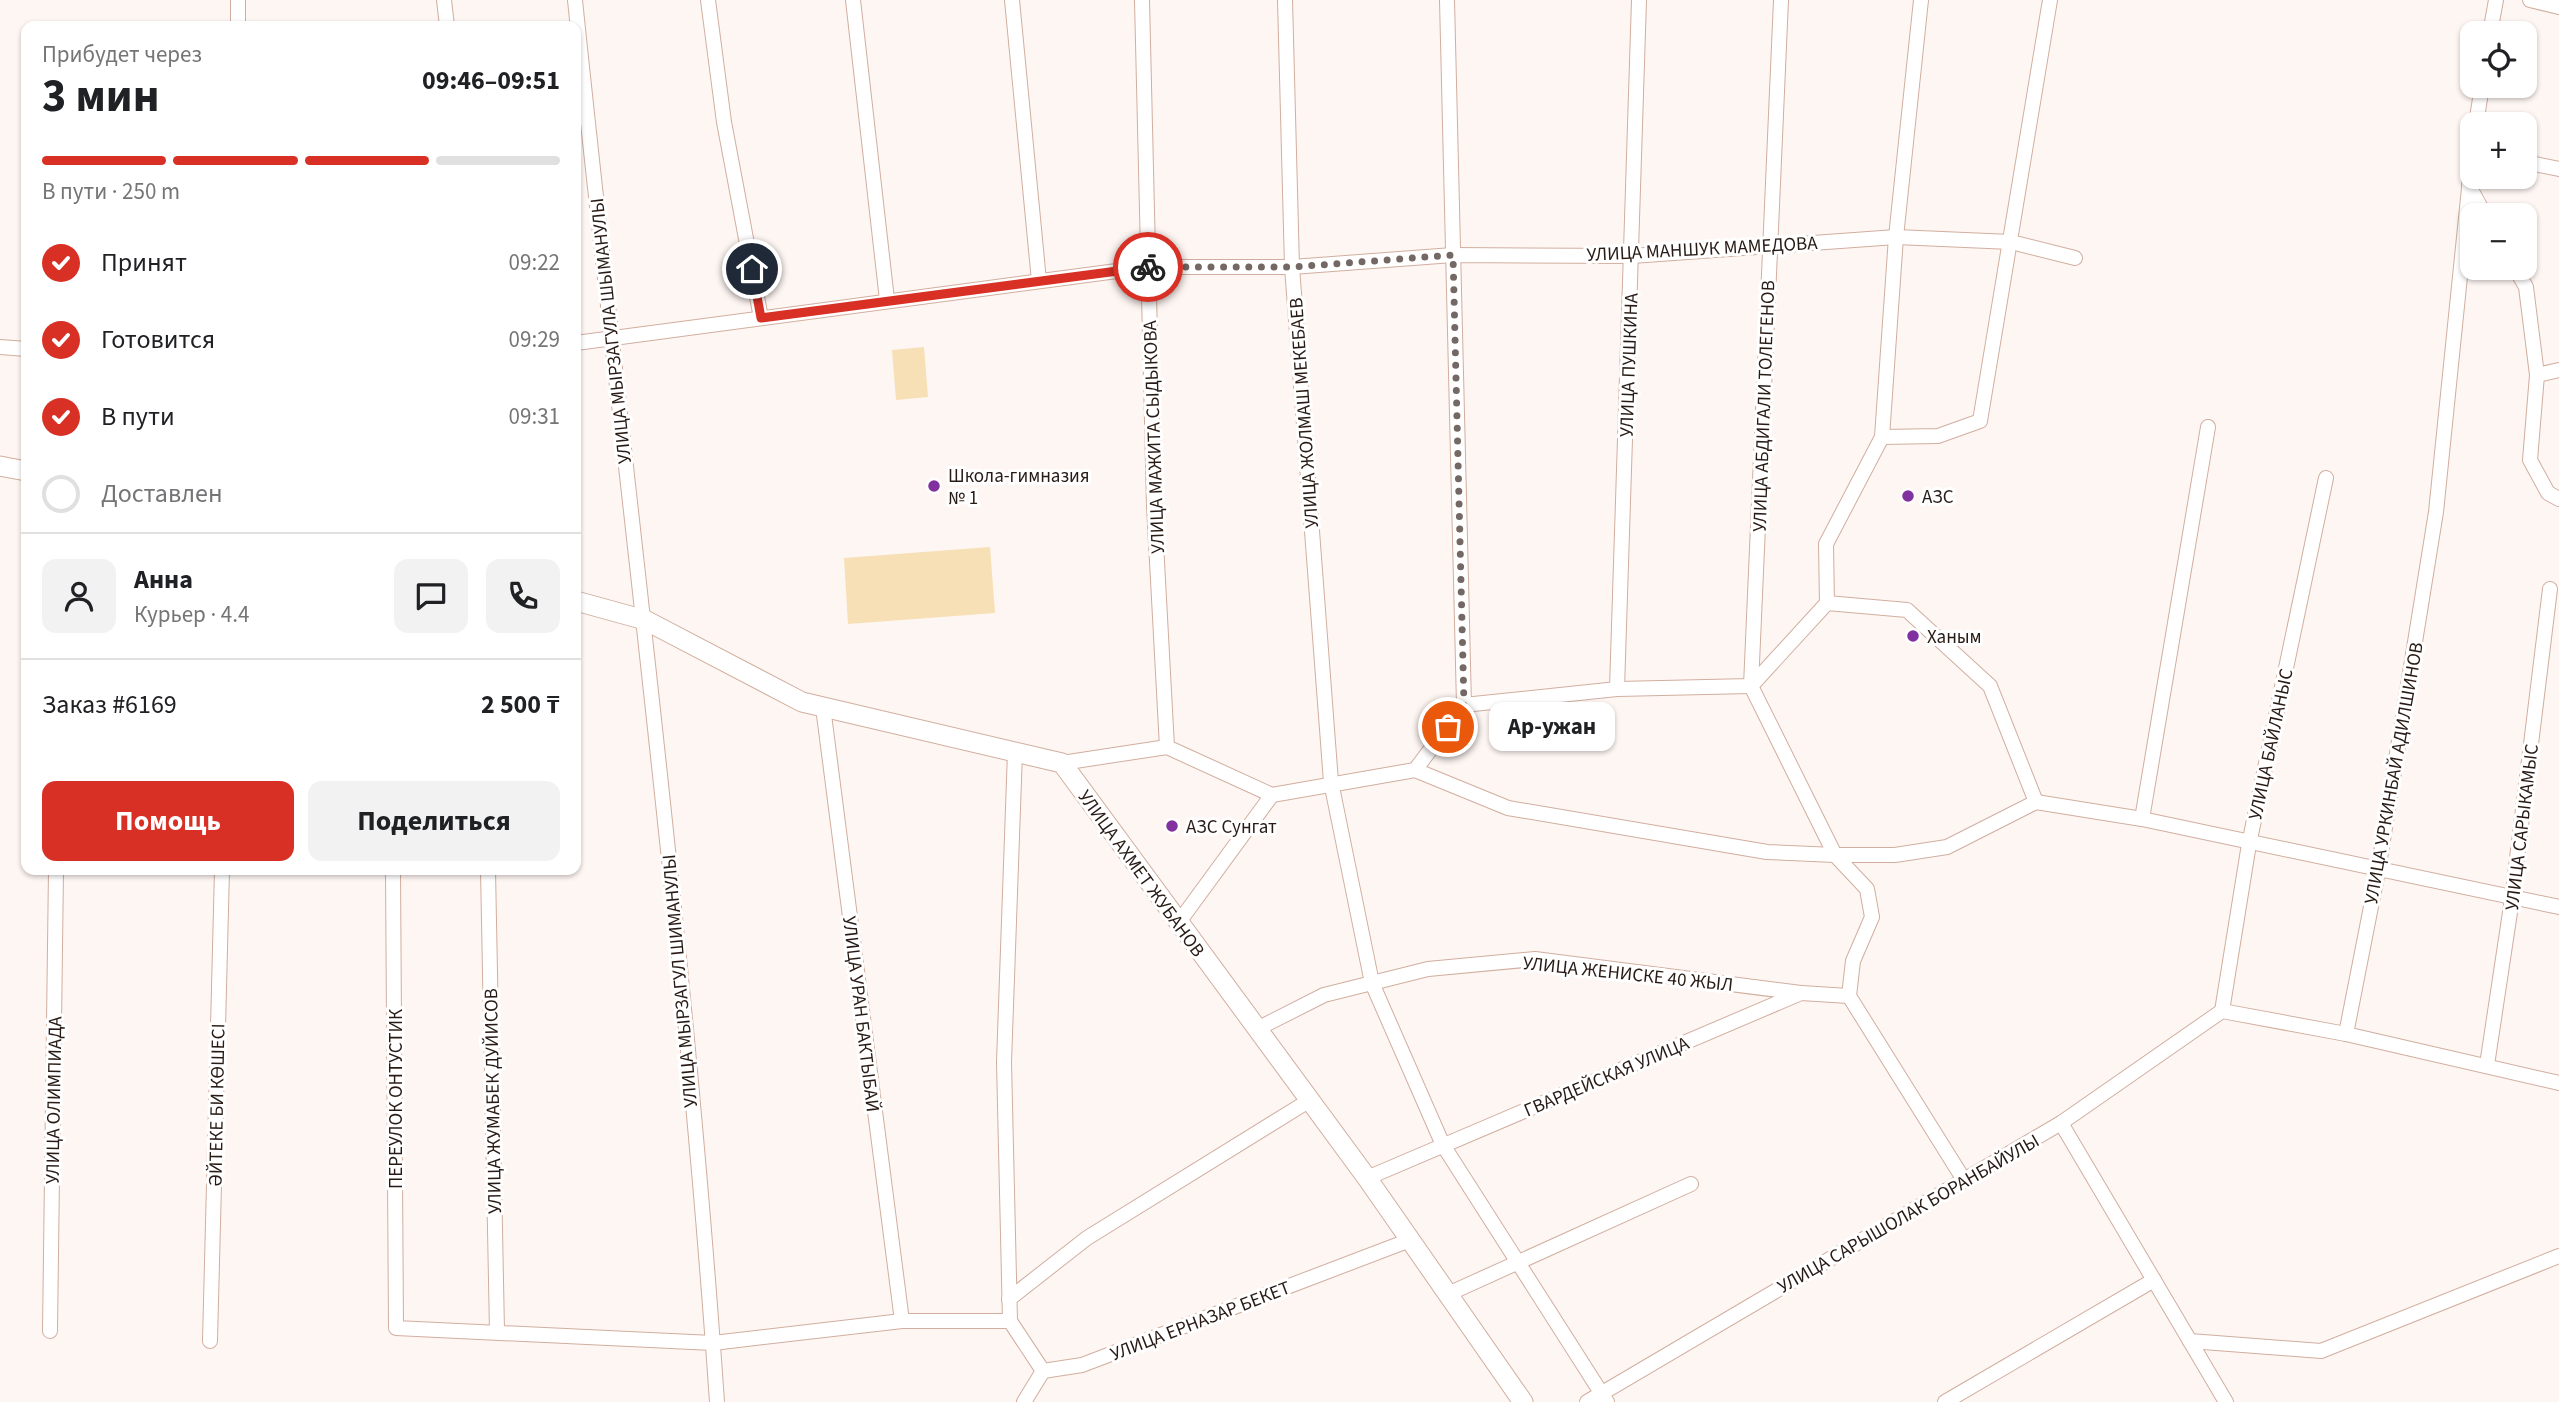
<!DOCTYPE html>
<html lang="ru">
<head>
<meta charset="utf-8">
<style>
	body { margin:0; font-family:"Source Sans 3",sans-serif; background:#f2f2f2; color:#202124; height:100vh; display:flex; flex-direction:column; font-size:26px; white-space:nowrap }
	* { box-sizing:border-box; margin:0 }
	p { font-size:23px; color:#757577 }
	.icon { flex:none; width:38px; height:38px; fill:none; stroke:currentColor; stroke-width:2; stroke-linecap:round; stroke-linejoin:round }
	.map { position:relative; flex:1; overflow:hidden }
	.panel { position:absolute; left:21px; top:21px; width:560px; height:854px; display:flex; flex-direction:column; background:#fff; border-radius:14px; box-shadow:0 2px 5px #0004 }
	.panel>* { flex:none }
	.fabs { position:absolute; left:2460px; top:21px; display:grid; gap:14px }
	.fabs a { display:grid; place-items:center; width:77px; height:77px; border-radius:14px; background:#fff; box-shadow:0 2px 5px #0004; font-size:35px }
	.pin { position:absolute; display:grid; place-items:center; width:60px; height:60px; color:#fff; margin:-30px; border:4px solid #fff; border-radius:50%; box-shadow:0 2px 7px #0007 }
	.courier { position:absolute; display:grid; place-items:center; width:70px; height:70px; margin:-35px; border:5px solid #d93025; border-radius:50%; background:#fff; color:#222; box-shadow:0 2px 9px #0007 }
	.bubble { position:absolute; height:49px; border-radius:14px; background:#fff; box-shadow:0 2px 5px #0004; font-size:23px; font-weight:700; line-height:49px; text-align:center }
	.summary em { font-style:normal; font-weight:700 }
	.summary div { display:flex; flex-direction:column-reverse }
	.summary { display:flex; align-items:center; justify-content:space-between; height:119px; padding:0 21px }
	h1 { font-size:46px; font-weight:700; line-height:52px }
	.bar { display:grid; grid-template-columns:repeat(4,1fr); gap:10px 7px; align-content:center; height:84px; padding:0 21px }
	.bar i { height:9px; border-radius:5px; background:#e0e0e0 }
	.bar .selected { background:#d93025 }
	.bar p { grid-column:span 4 }
	.line { display:flex; align-items:center; gap:18px; padding:0 21px; border-top:2px solid #e0e0e0 }
	.line div { flex:1 }
	.round { display:grid; place-items:center; flex:none; width:74px; height:74px; border-radius:14px; background:#f2f2f2 }
	ol { padding:0 21px; list-style:none }
	li { display:flex; align-items:center; gap:21px; height:77px }
	li p { margin-inline-start:auto }
	li .icon { padding:7px; border-radius:50%; background:#d93025; color:#fff; stroke-width:4 }
	li:last-child { color:#757577 }
	li i { width:38px; height:38px; border:4px solid #e0e0e0; border-radius:50% }
	.primary-button { display:flex; gap:14px; margin-top:auto; padding:14px 21px }
	.primary-button a { flex:1; height:80px; border-radius:14px; background:#d93025; color:#fff; font-size:28px; font-weight:700; line-height:80px; text-align:center }
	.primary-button a+a { background:#f2f2f2; color:#202124 }
	.map>svg:first-child { display:block }
</style>
</head>
<body>
<div class="map">
<svg width="2559" height="1402" viewBox="0 0 2559 1402">
	<rect width="100%" height="100%" fill="#fef6f3"/>
	<g fill="#f7dfb6">
		<polygon points="924,347 928,397 896,400 892,350"/>
		<polygon points="990,547 995,613 848,624 844,558"/>
	</g>
	<g fill="none" stroke-linecap="round" stroke-linejoin="round">
		<defs>
			<g id="street">
				<polyline points="444,0 447,26"/>
				<path d="M575,0c48,467 110,933 142,1402"/>
				<polyline points="708,0 724,122 761,318"/>
				<polyline points="853,0 887,300"/>
				<polyline points="1012,0 1039,281"/>
				<polyline points="1142,0 1154,506 1167,747"/>
				<polyline points="1285,0 1292,267 1331,782 1372,983 1443,1145 1607,1402"/>
				<polyline points="1447,0 1464,705"/>
				<polyline points="1781,0 1751,686 1835,855 1867,889 1872,917 1853,961 1849,996 1964,1180"/>
				<polyline points="2530,0 2559,7"/>
				<polyline points="238,26 238,0"/>
				<polyline points="2490,33 2496,0"/>
				<polyline points="2476,124 2482,86"/>
				<polyline points="2525,162 2559,169"/>
				<polyline points="2469,186 2485,215"/>
				<polyline points="2515,268 2526,287 2537,375 2530,460 2548,493 2559,499"/>
				<polyline points="576,343 1147,267 1292,267 1453,255 1632,256 1896,237 2011,242 2075,258"/>
				<polyline points="0,347 26,349"/>
				<polyline points="2537,375 2559,370"/>
				<polyline points="1882,437 1896,237 1921,0"/>
				<polyline points="1827,603 1907,610 1990,686 2036,802"/>
				<polyline points="1617,689 1639,0"/>
				<polyline points="823,707 902,1321"/>
				<polyline points="1062,763 1167,747 1272,795"/>
				<polyline points="1415,770 1464,705 1617,689 1751,686 1827,603 1826,544 1882,437 1938,436 1980,421 2050,0"/>
				<polyline points="2142,819 2208,427"/>
				<polyline points="393,870 396,1328 713,1343 902,1321 1010,1321 1004,1062 1015,752"/>
				<polyline points="488,870 497,1332"/>
				<polyline points="1179,922 1272,795 1415,770 1508,808 1767,852 1835,855 1895,855 1947,847 2036,802 2142,819 2559,907"/>
				<polyline points="2222,1011 2249,844 2326,478"/>
				<polyline points="2222,1011 2346,1034 2559,1083"/>
				<polyline points="1257,1029 1324,995 1428,969 1535,959 1801,993"/>
				<polyline points="2346,1034 2378,871 2436,512 2473,149"/>
				<polyline points="2487,1065 2512,899 2550,589"/>
				<polyline points="2061,1123 2226,1402"/>
				<polyline points="1367,1178 1801,993 1849,996"/>
				<polyline points="1448,1294 1691,1184"/>
				<polyline points="1009,1299 1087,1238 1310,1100"/>
				<polyline points="1010,1321 1043,1371 1082,1365 1410,1240"/>
				<polyline points="50,1331 56,870"/>
				<polyline points="210,1341 222,870"/>
				<polyline points="2190,1341 2321,1351 2559,1256"/>
				<polyline points="1024,1402 1043,1371"/>
				<polyline points="1587,1402 2061,1123 2222,1011"/>
				<polyline points="1945,1402 2154,1280"/>
			</g>
			<g id="secondary">
				<polyline points="0,466 26,471"/>
				<polyline points="576,601 645,620 802,702 1062,763 1367,1178 1523,1402"/>
			</g>
		</defs>
		<use href="#street" stroke="#d1ae9f" stroke-width="16"/>
		<use href="#secondary" stroke="#d1ae9f" stroke-width="21"/>
		<use href="#street" stroke="#fff" stroke-width="14"/>
		<use href="#secondary" stroke="#fff" stroke-width="19"/>
	</g>
	<g fill="none" stroke-linecap="round" stroke-linejoin="round">
		<polyline stroke="#736863" stroke-width="7" stroke-dasharray="0 12.6" points="1148,267 1293,267 1453,255 1464,705 1448,727"/>
		<polyline stroke="#d93025" stroke-width="9" points="752,269 761,318 1148,267"/>
	</g>
	<g fill="#80309f" stroke="#fff" stroke-width="2.5">
		<circle cx="934" cy="486" r="7"/>
		<circle cx="1908" cy="496" r="7"/>
		<circle cx="1913" cy="636" r="7"/>
		<circle cx="1172" cy="826" r="7"/>
	</g>
	<g text-anchor="middle" stroke-width="6" stroke-linejoin="round" paint-order="stroke">
		<g font-size="19" fill="#281b15" stroke="#fff">
			<text transform="translate(1702 248) rotate(-3)" y="7">УЛИЦА МАНШУК МАМЕДОВА</text>
			<text transform="translate(610 331) rotate(-96)" y="7">УЛИЦА МЫРЗАГУЛА ШЫМАНУЛЫ</text>
			<text transform="translate(1628 365) rotate(-88)" y="7">УЛИЦА ПУШКИНА</text>
			<text transform="translate(1763 406) rotate(-88)" y="7">УЛИЦА АБДИГАЛИ ТОЛЕГЕНОВ</text>
			<text transform="translate(1303 413) rotate(-94)" y="7">УЛИЦА ЖОЛМАШ МЕКЕБАЕВ</text>
			<text transform="translate(1153 437) rotate(-92)" y="7">УЛИЦА МАЖИТА СЫДЫКОВА</text>
			<text transform="translate(2270 744) rotate(-78)" y="7">УЛИЦА БАЙЛАНЫС</text>
			<text transform="translate(2393 773) rotate(-80)" y="7">УЛИЦА УРКИНБАЙ АДИЛШИНОВ</text>
			<text transform="translate(2521 827) rotate(-83)" y="7">УЛИЦА САРЫКАМЫС</text>
			<text transform="translate(1142 873) rotate(54)" y="7">УЛИЦА АХМЕТ ЖУБАНОВ</text>
			<text transform="translate(1628 973) rotate(6)" y="7">УЛИЦА ЖЕНИСКЕ 40 ЖЫЛ</text>
			<text transform="translate(679 981) rotate(-95)" y="7">УЛИЦА МЫРЗАГУЛ ШИМАНУЛЫ</text>
			<text transform="translate(862 1014) rotate(83)" y="7">УЛИЦА УРАН БАКТЫБАЙ</text>
			<text transform="translate(1606 1076) rotate(-23)" y="7">ГВАРДЕЙСКАЯ УЛИЦА</text>
			<text transform="translate(395 1099) rotate(-90)" y="7">ПЕРЕУЛОК ОНТУСТИК</text>
			<text transform="translate(53 1100) rotate(-89)" y="7">УЛИЦА ОЛИМПИАДА</text>
			<text transform="translate(492 1101) rotate(-91)" y="7">УЛИЦА ЖУМАБЕК ДУЙИСОВ</text>
			<text transform="translate(216 1105) rotate(-89)" y="7">ӘЙТЕКЕ БИ КӨШЕСІ</text>
			<text transform="translate(1908 1213) rotate(-30)" y="7">УЛИЦА САРЫШОЛАК БОРАНБАЙУЛЫ</text>
			<text transform="translate(1200 1320) rotate(-21)" y="7">УЛИЦА ЕРНАЗАР БЕКЕТ</text>
		</g>
		<g font-size="19" fill="#281b15" stroke="#fff" text-anchor="start">
			<text x="948" y="482">Школа-гимназия<tspan x="948" dy="22">№ 1</tspan></text>
			<text x="1922" y="503">АЗС</text>
			<text x="1927" y="643">Ханым</text>
			<text x="1186" y="833">АЗС Сунгат</text>
		</g>
	</g>
</svg>
<div class="fabs">
<a><svg class="icon" aria-label="locate" viewBox="0 0 24 24"><circle cx="12" cy="12" r="6"/><path d="M12 2v4M12 18v4M2 12h4M18 12h4"/></svg></a>
<a>+</a>
<a>−</a>
</div>
<div class="pin" style="left:1448px;top:727px;background:#ea580c"><svg class="icon" aria-label="bag" viewBox="0 0 24 24"><path d="M5 8h14l-1 12H6zM9 8a3 3 0 0 1 6 0"/></svg></div>
<div class="pin" style="left:752px;top:269px;background:#1f2937"><svg class="icon" aria-label="home" viewBox="0 0 24 24"><path d="M3 11l9-7 9 7M6 9v11h12V9"/></svg></div>
<div class="courier" style="left:1148px;top:267px"><svg class="icon" aria-label="bike" viewBox="0 0 24 24"><circle cx="6" cy="16" r="4"/><circle cx="18" cy="16" r="4"/><path d="M6 16l4-8h5l3 8M10 8l3 8H6M13 5h3"/></svg></div>
<div class="bubble" style="left:1489px;top:702px;width:126px">Ар-ужан</div>
<section class="panel">
<div class="summary"><div><h1>3 мин</h1><p>Прибудет через</p></div><em>09:46–09:51</em></div>
<div class="bar"><i class="selected"></i><i class="selected"></i><i class="selected"></i><i></i><p>В пути · 250 m</p></div>
<ol>
<li><svg class="icon" aria-label="check" viewBox="0 0 24 24"><path d="M5 12l5 5 9-10"/></svg>Принят<p>09:22</p></li>
<li><svg class="icon" aria-label="check" viewBox="0 0 24 24"><path d="M5 12l5 5 9-10"/></svg>Готовится<p>09:29</p></li>
<li><svg class="icon" aria-label="check" viewBox="0 0 24 24"><path d="M5 12l5 5 9-10"/></svg>В пути<p>09:31</p></li>
<li><i></i>Доставлен</li>
</ol>
<div class="line" style="height:126px"><a class="round"><svg class="icon" aria-label="person" viewBox="0 0 24 24"><circle cx="12" cy="8" r="4"/><path d="M4 21q1-7 8-7t8 7"/></svg></a><div><b>Анна</b><p>Курьер · 4.4</p></div><a class="round"><svg class="icon" aria-label="chat" viewBox="0 0 24 24"><path d="M4 5h16v11H9l-5 4z"/></svg></a><a class="round"><svg class="icon" aria-label="phone" viewBox="0 0 24 24"><path d="M5 4h4l2 5-3 2q2 4 5 5l2-3 5 2v4C11 20 4 13 5 4z"/></svg></a></div>
<div class="line" style="height:91px"><div>Заказ #6169</div><b>2 500 ₸</b></div>
<div class="primary-button"><a>Помощь</a><a>Поделиться</a></div>
</section>
</div>
</body>
</html>
